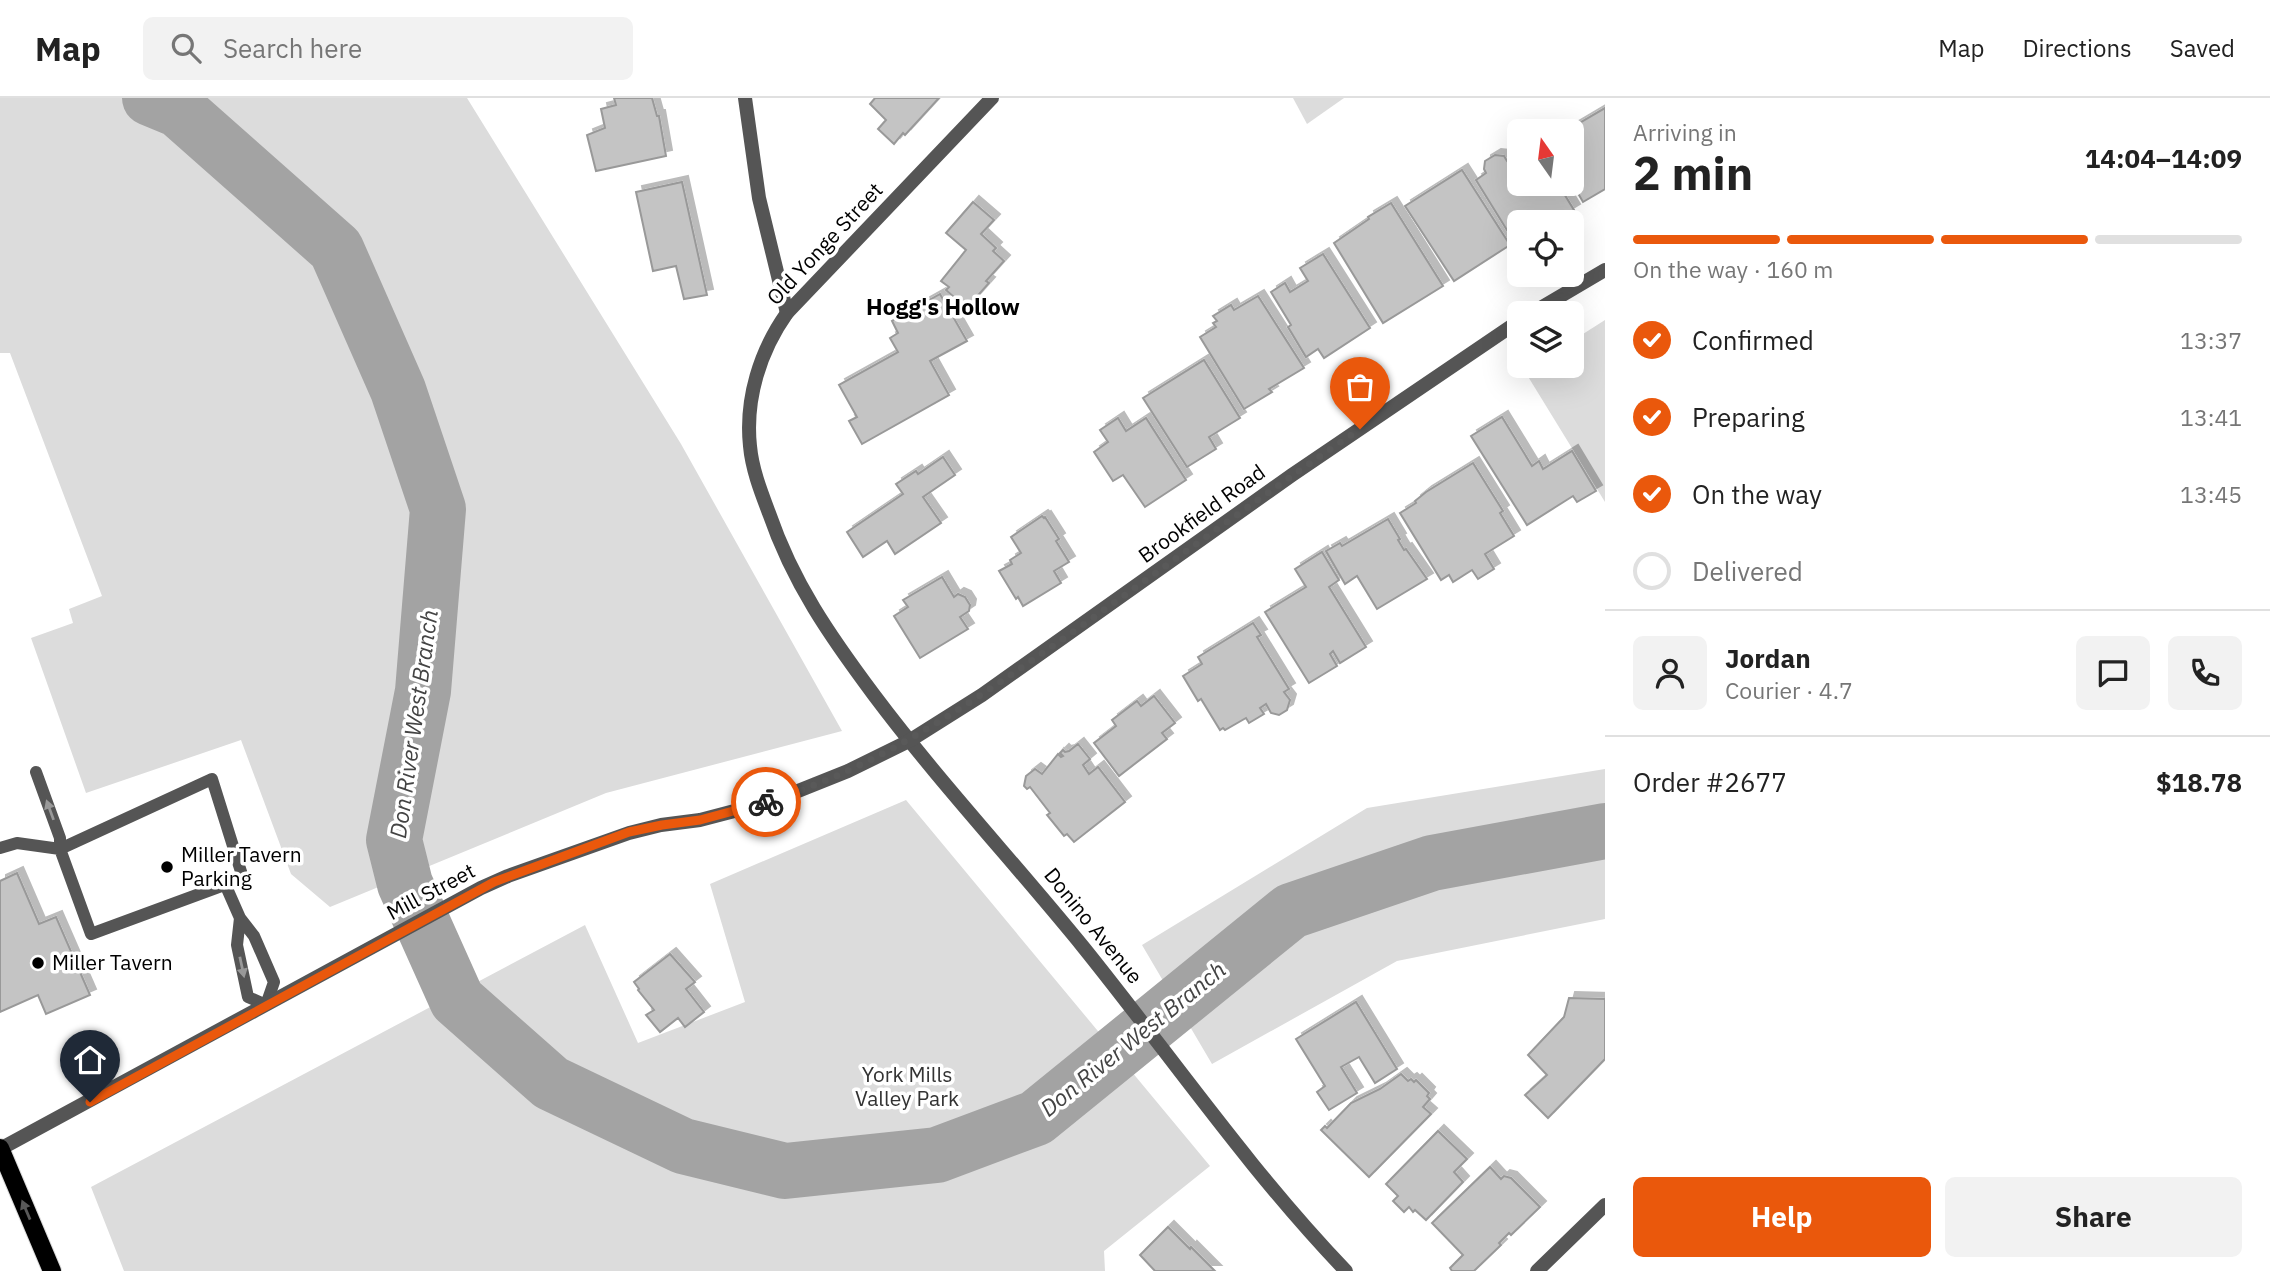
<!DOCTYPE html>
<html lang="en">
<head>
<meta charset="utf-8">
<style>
	body { margin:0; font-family:"IBM Plex Sans",sans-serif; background:#f2f2f2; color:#222; height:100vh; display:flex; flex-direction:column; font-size:26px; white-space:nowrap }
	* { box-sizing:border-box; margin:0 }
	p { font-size:23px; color:#767676 }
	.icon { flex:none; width:38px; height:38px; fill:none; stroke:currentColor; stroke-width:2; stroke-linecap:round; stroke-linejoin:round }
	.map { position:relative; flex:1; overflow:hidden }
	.drawer { display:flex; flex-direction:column; background:#fff; width:665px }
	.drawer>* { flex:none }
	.needle { width:46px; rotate:346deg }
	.fabs { position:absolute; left:1507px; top:21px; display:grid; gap:14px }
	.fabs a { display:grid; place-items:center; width:77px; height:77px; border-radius:10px; background:#fff; box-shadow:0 7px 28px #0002; font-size:35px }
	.pin { position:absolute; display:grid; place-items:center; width:60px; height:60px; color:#fff; margin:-72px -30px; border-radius:50% 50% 50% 0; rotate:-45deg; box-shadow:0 0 7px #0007 }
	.pin .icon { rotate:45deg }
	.courier { position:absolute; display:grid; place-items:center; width:70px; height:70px; margin:-35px; border:5px solid #ea580c; border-radius:50%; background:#fff; color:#222; box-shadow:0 2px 9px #0007 }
	.overview em { font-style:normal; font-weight:700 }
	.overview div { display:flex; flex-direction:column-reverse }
	.overview { display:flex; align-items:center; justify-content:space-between; height:119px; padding:0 28px }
	h1 { font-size:46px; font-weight:700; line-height:52px }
	.bar { display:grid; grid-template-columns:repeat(4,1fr); gap:10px 7px; align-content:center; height:84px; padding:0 28px }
	.bar i { height:9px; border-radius:5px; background:#e0e0e0 }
	.bar .active { background:#ea580c }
	.bar p { grid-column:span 4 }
	.line { display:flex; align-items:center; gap:18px; padding:0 28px; border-top:2px solid #e0e0e0 }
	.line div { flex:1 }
	.round { display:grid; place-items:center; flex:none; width:74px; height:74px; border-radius:10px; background:#f2f2f2 }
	ol { padding:0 28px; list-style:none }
	li { display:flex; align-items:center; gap:21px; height:77px }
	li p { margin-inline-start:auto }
	li .icon { padding:7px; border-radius:50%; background:#ea580c; color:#fff; stroke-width:4 }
	li:last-child { color:#767676 }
	li i { width:38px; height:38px; border:4px solid #e0e0e0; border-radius:50% }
	.primary-button { display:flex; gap:14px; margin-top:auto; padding:14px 28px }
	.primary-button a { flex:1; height:80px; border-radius:10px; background:#ea580c; color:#fff; font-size:28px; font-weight:700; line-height:80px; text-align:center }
	.primary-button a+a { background:#f2f2f2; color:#222 }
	header { display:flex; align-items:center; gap:42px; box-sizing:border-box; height:98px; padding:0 35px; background:#fff; border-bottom:2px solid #e0e0e0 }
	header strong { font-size:33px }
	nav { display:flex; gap:38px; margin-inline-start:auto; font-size:24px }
	.search { width:490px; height:63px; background:#f2f2f2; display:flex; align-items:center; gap:18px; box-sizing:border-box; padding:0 24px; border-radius:10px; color:#767676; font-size:26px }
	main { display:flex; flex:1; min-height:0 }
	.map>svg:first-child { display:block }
</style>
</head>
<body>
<header>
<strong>Map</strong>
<div class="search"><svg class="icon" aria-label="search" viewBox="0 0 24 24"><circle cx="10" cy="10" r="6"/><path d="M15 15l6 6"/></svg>Search here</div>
<nav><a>Map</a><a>Directions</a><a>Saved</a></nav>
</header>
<main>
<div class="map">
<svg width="1605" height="1173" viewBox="0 0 1605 1173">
	<defs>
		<filter id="shadow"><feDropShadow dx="6" dy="-6" stdDeviation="0" flood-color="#0004"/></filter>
	</defs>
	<rect width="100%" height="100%" fill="#fff"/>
	<g fill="#dcdcdc">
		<polygon points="0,0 467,0 681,346 842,633 606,695 330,809 291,776 241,642 86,695 31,540 73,525 69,511 102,498 10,255 0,255"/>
		<polygon points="1293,0 1344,0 1307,26"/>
		<polygon points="1605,222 1605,404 1524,272 1532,268 1572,268 1572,243"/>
		<polygon points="1605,671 1605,821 1397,863 1212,966 1142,847 1367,710"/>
		<polygon points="906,702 1210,1068 1104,1153 1105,1173 124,1173 91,1089 585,827 638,945 745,904 710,786"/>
	</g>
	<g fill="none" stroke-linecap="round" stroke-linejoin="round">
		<polyline stroke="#a3a3a3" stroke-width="56" points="150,0 179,12 336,151 398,292 438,411 423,593 394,742 405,786 457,902 551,985 683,1048 785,1073 937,1057 1036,1020 1291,813 1432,765 1605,733"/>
	</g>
	<g fill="#c4c4c4" stroke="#999" stroke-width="2" filter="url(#shadow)">
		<polygon points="614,0 652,0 657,18 659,18 666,58 596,73 587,37 605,30 601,11 616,7"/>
		<polygon points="875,0 939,0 905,37 903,35 894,46 878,31 886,22 870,6"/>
		<polygon points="1605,10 1605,91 1583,104 1572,85 1572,33 1566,33"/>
		<polygon points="1519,56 1519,86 1558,86 1574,112 1554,124 1519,124 1519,132 1510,137 1476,82 1486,75 1484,71 1485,63 1495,57 1504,58 1507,63"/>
		<polygon points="1462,72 1510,147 1454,183 1405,108"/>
		<polygon points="682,84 707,197 684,201 676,168 653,173 636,94"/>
		<polygon points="973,104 994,122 981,136 996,150 993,153 1004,163 986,183 989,185 965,212 953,202 955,200 946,192 949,189 941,183 966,152 946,135"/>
		<polygon points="1391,105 1443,188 1383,225 1334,145 1369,121 1368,119"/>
		<polygon points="1323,156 1370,230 1324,260 1318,251 1306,259 1288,229 1291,227 1271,194 1285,185 1290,194 1308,183 1300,170"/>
		<polygon points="940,196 967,243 930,263 949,297 862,346 849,323 857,319 839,287 898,254 890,240 898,235 892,223"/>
		<polygon points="1258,198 1304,270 1269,291 1272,294 1244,311 1200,239 1216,229 1213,225 1217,223 1213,218 1231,207 1234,212"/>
		<polygon points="1204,262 1240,320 1209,339 1216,351 1187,369 1143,300"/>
		<polygon points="1502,319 1532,368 1539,363 1543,371 1572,353 1596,393 1577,404 1573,398 1527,427 1471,338"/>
		<polygon points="1118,320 1126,333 1146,320 1186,382 1145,409 1123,377 1113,383 1094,354 1108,344 1100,332"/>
		<polygon points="943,359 955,377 923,399 941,425 895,456 887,443 863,459 847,434 903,396 896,386 916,373 918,376"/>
		<polygon points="1473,365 1503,413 1500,415 1514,438 1485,456 1494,471 1478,481 1472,472 1453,484 1449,477 1441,482 1400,415 1416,405 1415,403 1426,394"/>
		<polygon points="1042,418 1044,420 1045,419 1059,441 1056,443 1069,464 1054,473 1061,485 1023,508 1018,499 1016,501 999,473 1012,466 1010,462 1021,455 1011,439"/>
		<polygon points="1388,421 1400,441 1398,442 1404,452 1406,451 1427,481 1377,511 1357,478 1345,486 1326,453 1340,445 1342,448"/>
		<polygon points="1322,454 1339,482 1329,489 1366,549 1340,565 1333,553 1330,556 1337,568 1309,585 1265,514 1306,489 1295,471"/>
		<polygon points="942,479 954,499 958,496 965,499 970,507 969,513 960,519 968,531 920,560 894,518 908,509 903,502"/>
		<polygon points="1253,525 1261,537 1257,539 1289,591 1284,594 1290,602 1287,612 1279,617 1271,615 1266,606 1260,610 1264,616 1249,625 1246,620 1225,632 1223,630 1220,632 1201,601 1198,603 1183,578 1202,566 1198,559"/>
		<polygon points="1154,598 1175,625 1162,635 1167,641 1119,678 1094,645 1116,628 1112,622 1137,603 1141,608"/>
		<polygon points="1078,646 1090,661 1083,667 1089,676 1098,669 1125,704 1074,744 1067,736 1064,738 1047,717 1050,715 1030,689 1027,691 1024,688 1026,678 1035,671 1042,676 1058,656 1061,659 1063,658 1060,655 1063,652 1065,654 1069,653"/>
		<polygon points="17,775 39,826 56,819 90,897 46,916 38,897 0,914 0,783"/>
		<polygon points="670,856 695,884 686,891 704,914 685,929 678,920 660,934 646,917 654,912 638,892 639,891 634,884"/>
		<polygon points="1569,900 1605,901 1605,961 1548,1020 1525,997 1547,977 1528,957 1564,919"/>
		<polygon points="1356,904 1397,971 1375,985 1359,959 1341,969 1357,995 1329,1012 1317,994 1325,988 1296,941"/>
		<polygon points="1401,976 1408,983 1411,981 1414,984 1416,982 1429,995 1427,998 1430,1001 1423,1009 1431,1016 1369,1079 1321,1032 1325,1028 1327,1030 1351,1005 1380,991"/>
		<polygon points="1438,1033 1467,1061 1454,1074 1463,1084 1426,1122 1415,1112 1413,1114 1409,1109 1404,1114 1393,1103 1398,1098 1386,1086"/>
		<polygon points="1490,1069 1501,1081 1504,1078 1511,1080 1540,1109 1511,1137 1509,1135 1499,1145 1501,1147 1474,1173 1452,1173 1450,1170 1463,1157 1432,1125"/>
		<polygon points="1168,1129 1190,1151 1191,1149 1215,1173 1155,1173 1140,1157"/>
	</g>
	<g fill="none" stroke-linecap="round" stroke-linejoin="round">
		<defs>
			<polyline id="primary" points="0,1050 52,1173"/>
		</defs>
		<use href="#primary" stroke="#dbdbdb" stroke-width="20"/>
		<g stroke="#555" stroke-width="12">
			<polyline points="0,750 17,745 60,751 212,681 243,780 91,836 60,751 60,740 36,674"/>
			<polyline points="225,786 240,820 254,838 274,884 266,907 248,899 237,847 240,820"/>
		</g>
		<g stroke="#555" stroke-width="14">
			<polyline points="745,0 759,100 787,215"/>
			<path d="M992,0l-205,215c-27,38 -42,86 -37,133 2,23 11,46 19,67 24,70 61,123 105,182 66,88 141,168 210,253 87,108 166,223 262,323"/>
			<polyline points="1532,215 1605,172"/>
			<polyline points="0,1051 481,790 508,778 629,735 661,727 700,722 773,703 848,673 909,643 982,597 1292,377 1519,223"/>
			<polyline points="1537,1173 1605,1107"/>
		</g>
		<use href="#primary" stroke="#000" stroke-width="18"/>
	</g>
	<defs><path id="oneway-solid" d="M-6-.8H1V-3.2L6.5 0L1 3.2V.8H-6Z" transform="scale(1.75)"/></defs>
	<g fill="#999">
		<use href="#oneway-solid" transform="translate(50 712) rotate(-110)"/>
		<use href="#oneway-solid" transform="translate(242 869) rotate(78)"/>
	</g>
	<use fill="#595959" href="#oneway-solid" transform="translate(26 1112) rotate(-113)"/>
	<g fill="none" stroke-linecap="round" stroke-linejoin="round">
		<path stroke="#595959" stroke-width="7" stroke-dasharray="0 12.6" d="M766,704c109,-33 199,-95 291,-159 102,-71 201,-145 303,-214"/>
		<polyline stroke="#ea580c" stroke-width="9" points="90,1004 494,784 629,734 662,727 700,722 766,704"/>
	</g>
	<g fill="#000" stroke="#fff" stroke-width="2.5">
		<circle cx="167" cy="769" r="7"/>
		<circle cx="38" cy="865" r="7"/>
	</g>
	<g text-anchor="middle" stroke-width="7" stroke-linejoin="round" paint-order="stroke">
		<g font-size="21" fill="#000" stroke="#fff">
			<text transform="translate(825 146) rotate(-47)" y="7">Old Yonge Street</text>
			<text transform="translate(1202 416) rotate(-36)" y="7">Brookfield Road</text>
			<text transform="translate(431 794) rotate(-28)" y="7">Mill Street</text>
			<text transform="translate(1093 828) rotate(51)" y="7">Donino Avenue</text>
		</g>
		<g font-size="21" fill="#000" stroke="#fff" text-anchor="start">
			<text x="181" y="764">Miller Tavern<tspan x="181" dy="24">Parking</tspan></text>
			<text x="52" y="872">Miller Tavern</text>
		</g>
		<g font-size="21" fill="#333" stroke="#fff">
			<text x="907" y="984">York Mills<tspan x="907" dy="24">Valley Park</tspan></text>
		</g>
		<g font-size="23" font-weight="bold" fill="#000" stroke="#fff">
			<text x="943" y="217">Hogg's Hollow</text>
		</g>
		<g font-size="23" font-style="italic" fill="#444" stroke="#fff">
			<text transform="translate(414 626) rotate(-82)" y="8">Don River West Branch</text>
			<text transform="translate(1133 941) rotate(-39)" y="8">Don River West Branch</text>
		</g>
	</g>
</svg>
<div class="fabs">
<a><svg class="needle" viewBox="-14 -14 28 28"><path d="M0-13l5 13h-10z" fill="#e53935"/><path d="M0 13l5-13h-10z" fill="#767676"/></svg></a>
<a><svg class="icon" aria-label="locate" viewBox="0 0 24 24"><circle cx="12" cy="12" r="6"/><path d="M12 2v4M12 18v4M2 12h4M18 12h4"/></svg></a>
<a><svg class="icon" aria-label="layers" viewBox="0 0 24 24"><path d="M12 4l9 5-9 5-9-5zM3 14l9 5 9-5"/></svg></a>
</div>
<div class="pin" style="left:1360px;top:331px;background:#ea580c"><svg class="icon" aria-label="bag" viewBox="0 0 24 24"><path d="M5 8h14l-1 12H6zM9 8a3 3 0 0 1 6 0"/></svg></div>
<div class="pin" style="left:90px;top:1004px;background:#1f2937"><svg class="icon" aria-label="home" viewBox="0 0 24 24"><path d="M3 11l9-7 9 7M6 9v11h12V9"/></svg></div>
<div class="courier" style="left:766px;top:704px"><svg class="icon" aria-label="bike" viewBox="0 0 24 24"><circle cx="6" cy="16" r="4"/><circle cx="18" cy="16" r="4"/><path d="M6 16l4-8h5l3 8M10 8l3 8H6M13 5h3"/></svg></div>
</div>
<section class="drawer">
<div class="overview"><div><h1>2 min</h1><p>Arriving in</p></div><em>14:04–14:09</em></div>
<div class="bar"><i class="active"></i><i class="active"></i><i class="active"></i><i></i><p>On the way · 160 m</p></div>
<ol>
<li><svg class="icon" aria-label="check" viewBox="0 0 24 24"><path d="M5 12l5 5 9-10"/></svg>Confirmed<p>13:37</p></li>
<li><svg class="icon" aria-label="check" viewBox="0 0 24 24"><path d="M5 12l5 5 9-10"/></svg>Preparing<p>13:41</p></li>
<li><svg class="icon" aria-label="check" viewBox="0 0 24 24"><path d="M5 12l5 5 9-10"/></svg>On the way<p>13:45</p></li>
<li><i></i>Delivered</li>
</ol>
<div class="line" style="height:126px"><a class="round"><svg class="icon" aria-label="person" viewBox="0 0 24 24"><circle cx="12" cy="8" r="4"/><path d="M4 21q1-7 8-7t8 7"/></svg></a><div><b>Jordan</b><p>Courier · 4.7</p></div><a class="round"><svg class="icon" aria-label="chat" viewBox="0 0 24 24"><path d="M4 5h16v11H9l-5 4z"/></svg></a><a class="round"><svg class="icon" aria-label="phone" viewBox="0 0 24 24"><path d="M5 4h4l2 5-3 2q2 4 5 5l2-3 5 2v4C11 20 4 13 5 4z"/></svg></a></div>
<div class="line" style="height:91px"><div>Order #2677</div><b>$18.78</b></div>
<div class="primary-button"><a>Help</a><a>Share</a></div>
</section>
</main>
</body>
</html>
